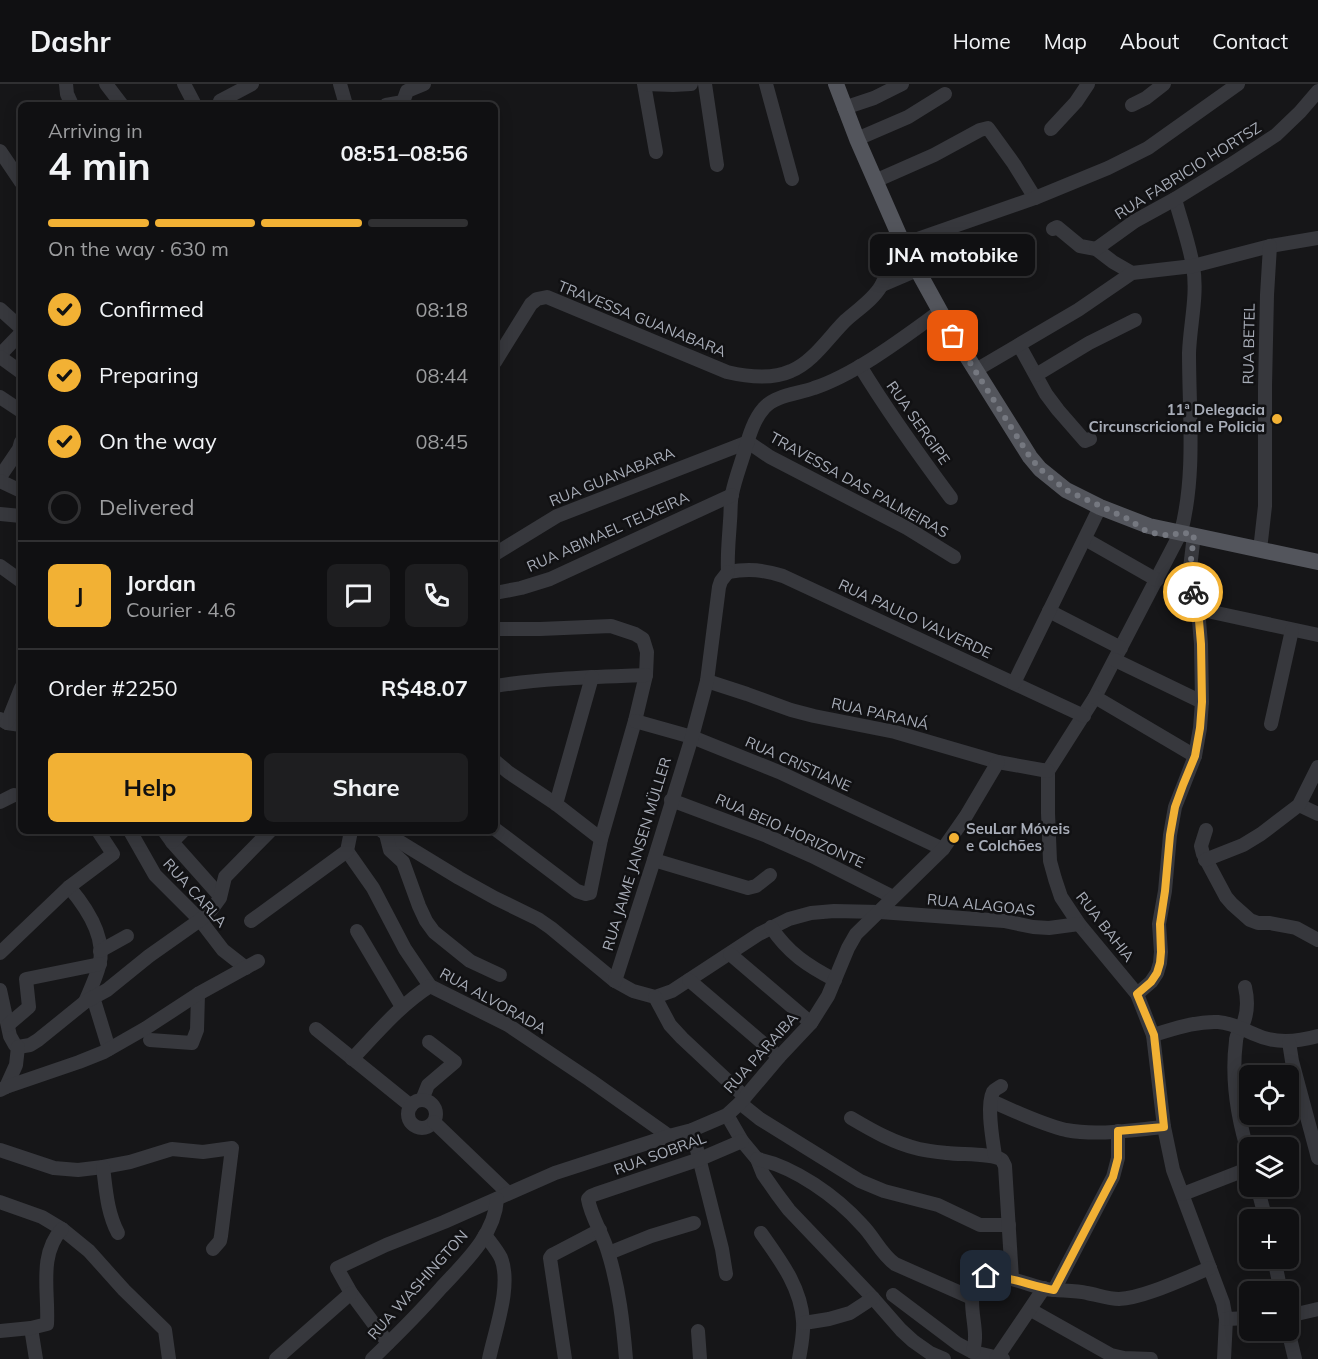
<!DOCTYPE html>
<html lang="en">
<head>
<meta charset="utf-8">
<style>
	body { margin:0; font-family:Mulish,sans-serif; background:#1e1e20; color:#f1f3f6; height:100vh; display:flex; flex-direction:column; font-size:22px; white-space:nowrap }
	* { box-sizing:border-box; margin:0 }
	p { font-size:20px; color:#9c9d9f }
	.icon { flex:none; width:33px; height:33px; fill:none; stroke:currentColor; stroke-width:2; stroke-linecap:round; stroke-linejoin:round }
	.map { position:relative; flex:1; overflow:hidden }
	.panel { position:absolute; left:18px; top:18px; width:480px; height:732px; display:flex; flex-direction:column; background:#101012; border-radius:9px; box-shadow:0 3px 15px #0003,0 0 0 2px #303032 }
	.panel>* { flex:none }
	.controls { position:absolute; left:1239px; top:981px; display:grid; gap:12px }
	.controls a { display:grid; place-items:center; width:60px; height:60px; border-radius:9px; background:#101012; box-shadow:0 3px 15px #0003,0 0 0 2px #303032; font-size:30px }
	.pin { position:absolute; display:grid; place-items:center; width:51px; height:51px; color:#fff; margin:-26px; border-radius:12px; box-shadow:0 3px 9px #0006 }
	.courier { position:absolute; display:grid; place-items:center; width:60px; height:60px; margin:-30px; border:4px solid #f2b134; border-radius:50%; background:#fff; color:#222; box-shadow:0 2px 8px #0007 }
	.bubble { position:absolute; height:42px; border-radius:9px; background:#101012; box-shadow:0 3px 15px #0003,0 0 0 2px #303032; font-size:20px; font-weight:700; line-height:42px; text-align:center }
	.summary em { font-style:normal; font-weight:700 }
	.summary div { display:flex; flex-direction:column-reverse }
	.summary { display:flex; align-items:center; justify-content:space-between; height:102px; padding:0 30px }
	h1 { font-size:39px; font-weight:700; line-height:45px }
	.bar { display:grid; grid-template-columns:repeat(4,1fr); gap:9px 6px; align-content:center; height:72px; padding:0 30px }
	.bar i { height:8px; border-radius:4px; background:#303032 }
	.bar .current { background:#f2b134 }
	.bar p { grid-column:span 4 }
	.line { display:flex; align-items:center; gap:15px; padding:0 30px; border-top:2px solid #303032 }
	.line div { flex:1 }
	.round { display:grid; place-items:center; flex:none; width:63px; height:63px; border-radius:9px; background:#1e1e20 }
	ol { padding:0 30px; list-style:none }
	li { display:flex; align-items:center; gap:18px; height:66px }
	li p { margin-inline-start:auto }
	li .icon { padding:6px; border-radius:50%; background:#f2b134; color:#111; stroke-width:4 }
	li:last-child { color:#9c9d9f }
	li i { width:33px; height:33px; border:3px solid #303032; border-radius:50% }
	.button { display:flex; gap:12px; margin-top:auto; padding:12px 30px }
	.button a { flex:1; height:69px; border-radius:9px; background:#f2b134; color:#111; font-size:24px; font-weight:700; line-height:69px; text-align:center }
	.button a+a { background:#1e1e20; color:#f1f3f6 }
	header { display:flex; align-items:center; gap:36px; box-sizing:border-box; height:84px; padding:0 30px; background:#101012; border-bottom:2px solid #303032 }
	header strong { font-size:28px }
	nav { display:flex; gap:33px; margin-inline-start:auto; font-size:21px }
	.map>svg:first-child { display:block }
</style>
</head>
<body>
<header>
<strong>Dashr</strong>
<nav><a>Home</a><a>Map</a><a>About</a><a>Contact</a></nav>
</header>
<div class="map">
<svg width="1318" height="1275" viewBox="0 0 1318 1275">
	<rect width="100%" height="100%" fill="#161618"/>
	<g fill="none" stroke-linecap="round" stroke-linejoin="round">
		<g stroke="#37383d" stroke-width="14">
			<polyline points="66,0 67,10 72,21"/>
			<polyline points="106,0 122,21"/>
			<polyline points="184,0 195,21"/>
			<polyline points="340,0 346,21"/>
			<polyline points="644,0 656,68"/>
			<polyline points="646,0 673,1 691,0"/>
			<polyline points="705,0 717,81"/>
			<polyline points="766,0 792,95"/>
			<polyline points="220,17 252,0"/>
			<polyline points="386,21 403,18 407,7 424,0"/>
			<polyline points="1132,21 1146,14 1164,0"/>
			<polyline points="844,24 874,14 902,0"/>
			<polyline points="1051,45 1076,18 1088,0"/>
			<polyline points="857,55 908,33 945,10"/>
			<polyline points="0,67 21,98"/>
			<polyline points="875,97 934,71 980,46 988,44 1014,80 1035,114"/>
			<path d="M1175,115c6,22 14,44 18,67 5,29 -3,58 -4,87 0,60 7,121 -8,179l-86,165 -47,74v42l2,48 5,18 6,18 18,27 58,70 16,41 11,92 9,43 50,133 3,16 -2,40"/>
			<polyline points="1053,145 1057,143 1080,162 1096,165 1113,178 1132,189"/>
			<polyline points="903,160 1035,114 1108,84 1148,64 1238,0"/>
			<polyline points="1096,165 1135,137 1175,115 1230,81 1276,51 1300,28 1318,7"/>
			<polyline points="882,201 917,186"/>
			<polyline points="0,225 21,244"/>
			<polyline points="1019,261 1046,310 1058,326 1085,357 1090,355"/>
			<polyline points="0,271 21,249"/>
			<polyline points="0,273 21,288"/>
			<path d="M495,278l36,-58 6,-5 10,-2 180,75c21,5 44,8 64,-1 21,-8 38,-34 54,-50 12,-11 28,-21 36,-35 9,-16 13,-36 16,-53"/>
			<path d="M860,282c28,46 59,89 91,132"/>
			<polyline points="976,286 1078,226 1132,189 1193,182 1270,162 1318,154"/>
			<polyline points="1036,291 1089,259 1135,236"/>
			<polyline points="0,313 21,327"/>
			<polyline points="748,358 770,373 907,444 954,473"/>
			<polyline points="0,393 19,365 21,358"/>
			<polyline points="0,397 21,407"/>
			<polyline points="0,430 21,432"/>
			<polyline points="1085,455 1157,496"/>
			<polyline points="1260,466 1265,422 1265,302 1267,211 1270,162"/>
			<polyline points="495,470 557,432 748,358"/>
			<polyline points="0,482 21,497"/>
			<path d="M728,488c22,-4 35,-2 55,4l301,140"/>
			<path d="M728,488c-1,-17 1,-34 2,-51 1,-9 0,-18 2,-27 3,-15 9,-30 13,-44 4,-14 9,-31 19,-42 11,-13 34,-14 50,-20 42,-14 89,-50 125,-76"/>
			<polyline points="495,509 521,504 550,495 732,411"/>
			<polyline points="1198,525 1318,551"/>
			<polyline points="1049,527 1121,564"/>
			<polyline points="495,545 540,545 611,542 635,550 643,555 647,568 646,591 635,637 601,755 590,809 586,810 577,807 495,745"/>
			<polyline points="1115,576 1202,618"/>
			<polyline points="707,597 747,610 791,626 814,632 895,648 998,678 1048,687"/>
			<polyline points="1014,599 1100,423"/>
			<path d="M495,602c50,-8 101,-9 151,-11"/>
			<polyline points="1095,613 1195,672"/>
			<polyline points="0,635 7,639 21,641"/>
			<polyline points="635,637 692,653 779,688 943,765"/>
			<polyline points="7,639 21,604"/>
			<polyline points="1271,640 1292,546"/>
			<polyline points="495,677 508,688 556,720 601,755"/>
			<polyline points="671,716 767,752 812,772 893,813"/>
			<polyline points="0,718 14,711"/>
			<polyline points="556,720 592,593"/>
			<polyline points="1299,721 1318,730"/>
			<polyline points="1206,746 1201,762 1203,770 1226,813 1232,820 1250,836 1258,839 1270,839 1296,844 1318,856"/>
			<polyline points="130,747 155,791 200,836 223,866 246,884"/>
			<polyline points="164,747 172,758 220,812"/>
			<polyline points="382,747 459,794 495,814 538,835 551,844 615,897 633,907 655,913 672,907 759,850 789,835 811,829 834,827 880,828 1004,837 1033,843 1049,844 1079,840"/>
			<polyline points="386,750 390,766 403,778 419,822 426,837 434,848 470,877 500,891"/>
			<polyline points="172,758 183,747"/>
			<polyline points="347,767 373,804 405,865 430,902 508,941 590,996 669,1052"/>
			<polyline points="654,776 748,804 756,802 770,791"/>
			<polyline points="1205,776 1243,761 1261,750 1299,721 1318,683"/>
			<path d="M69,803c17,20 38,51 30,79 -3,12 -9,24 -14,36"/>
			<polyline points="251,837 347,767 351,747"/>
			<path d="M771,843c17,26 37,39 64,53"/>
			<polyline points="357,847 402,923"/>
			<polyline points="100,867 127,852"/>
			<polyline points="0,869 69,803 113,770 98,747"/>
			<polyline points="730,870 811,939"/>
			<polyline points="689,896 779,973"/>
			<polyline points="615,897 654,776 692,653 707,597 719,503 721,497 728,488"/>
			<path d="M1245,903c3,13 3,25 -2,37 -3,7 -7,10 -7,17 -5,39 2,80 14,117"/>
			<polyline points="0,906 10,952 15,961 18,963"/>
			<polyline points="1137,910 1151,898 1157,889 1160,879 1161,868 1159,840 1165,807 1170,751 1175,723 1195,672 1200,644 1202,618 1201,560 1198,525 1193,510 1190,484 1194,451"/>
			<polyline points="93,913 109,965"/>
			<polyline points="655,913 670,941 682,954 745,1013"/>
			<polyline points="8,941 29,923 26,895 100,880"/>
			<polyline points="316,945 411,1022"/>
			<path d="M1153,951c21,-6 43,-14 65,-13 14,1 24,7 36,12 21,10 42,8 64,2"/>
			<polyline points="150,956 192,959 197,946 198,910"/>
			<polyline points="1289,958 1292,977 1318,1074"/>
			<polyline points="18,963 30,961 38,956 85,918 107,906 149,872 200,836 212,825 220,814 225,793 270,747"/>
			<path d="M352,975c25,-26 48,-54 78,-73"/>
			<polyline points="6,1003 16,981 18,963"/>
			<polyline points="0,1006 6,1003 79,978 104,968 146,944 198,910 258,877"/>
			<polyline points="422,1016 428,1001 455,978 429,958"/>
			<circle cx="422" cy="1030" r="14"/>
			<path d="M991,1017c24,10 49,23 75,29 32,6 66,0 98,-3"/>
			<polyline points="740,1019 760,1035 860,1097 884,1107 938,1121 980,1141 1009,1141"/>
			<polyline points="727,1031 742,1057 757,1075 763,1090 777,1110 789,1126 873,1214 901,1246 913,1257 930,1269 944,1275"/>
			<path d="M851,1034c22,13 43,25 68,31 9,2 19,3 28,4 14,2 45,0 55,7l3,6 7,113"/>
			<polyline points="434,1038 508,1109"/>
			<polyline points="692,1046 722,1165 726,1190"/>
			<polyline points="0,1066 54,1084 78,1086 103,1083 130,1078 172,1065 203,1068 232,1064 221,1152 220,1157 213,1165"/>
			<path d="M995,1072c-2,-15 -9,-50 -2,-64 2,-3 5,-4 8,-6"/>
			<path d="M757,1075c37,7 80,38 105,66 12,12 19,29 33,39l77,34"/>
			<path d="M103,1083c3,23 4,45 15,66"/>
			<polyline points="1257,1102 1266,1136"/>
			<polyline points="1183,1110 1250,1084"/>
			<polyline points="0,1118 42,1133 62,1145 89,1167 124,1206 165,1246 169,1275"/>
			<path d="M761,1149c19,27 40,54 42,88 1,13 -2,26 -4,38"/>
			<path d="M485,1151c5,7 12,15 16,23 11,28 -6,72 -12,101"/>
			<polyline points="609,1169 651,1152 694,1139"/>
			<polyline points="1274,1174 1281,1208"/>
			<polyline points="1054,1206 1113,1093 1118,1074 1118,1047"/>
			<polyline points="893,1211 958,1260 973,1268 1003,1275"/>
			<polyline points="1031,1226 1111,1271 1124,1274 1151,1275"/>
			<polyline points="1288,1232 1318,1225"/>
			<polyline points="1226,1235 1250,1234"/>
			<polyline points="804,1239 829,1235 850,1229 873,1214"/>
			<polyline points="31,1244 36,1275"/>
			<polyline points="1288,1246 1295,1275"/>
			<path d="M0,1247l31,-3 16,-4c2,-32 -9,-69 15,-95"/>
			<polyline points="698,1247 700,1275"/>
			<polyline points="388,1259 351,1209 337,1184 386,1161 444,1138 555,1089 669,1052 692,1046 727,1031 740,1019 779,973 811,939 828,912 848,864 856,850 943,765 966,732 998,678"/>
			<path d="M973,1268c1,-5 2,-9 2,-14 1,-17 -10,-44 5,-58 12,-12 50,6 66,9 14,2 28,1 41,4 11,2 21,6 32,6 25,-1 66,-21 91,-31"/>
			<polyline points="276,1275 351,1209"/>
			<path d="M372,1275c24,-23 47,-46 69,-71 23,-25 54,-53 56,-89"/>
			<polyline points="565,1275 550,1174 552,1171 556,1169 600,1146"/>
			<path d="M626,1275c-3,-36 -7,-72 -18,-107 -5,-18 -17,-35 -20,-53l3,-3 5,-2 104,-35 42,-18"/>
			<polyline points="996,1275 1044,1204"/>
		</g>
		<polyline stroke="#53555c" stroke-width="16" points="836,0 857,55 903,160 951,247 1030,373 1040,385 1066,406 1100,423 1149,442 1318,478"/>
	</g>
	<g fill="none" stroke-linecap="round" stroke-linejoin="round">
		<polyline stroke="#757880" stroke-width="6" stroke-dasharray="0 10.8" points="953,252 1030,373 1040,385 1066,406 1126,434 1148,448 1171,452 1181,448 1194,451 1190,484 1193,508"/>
		<path stroke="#f2b134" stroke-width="8" d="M986,1192c24,0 45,10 68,14l59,-113 5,-19v-27l46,-4 -10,-92 -17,-41 14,-12 6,-9 3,-10 1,-11 -1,-28 5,-33 5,-56 5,-28 8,-22 12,-29 5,-28 2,-26 -1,-58 -3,-35 -5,-17"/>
	</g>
	<g fill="#f2b134" stroke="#111113" stroke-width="2">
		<circle cx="1277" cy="335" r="6"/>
		<circle cx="954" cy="754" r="6"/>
	</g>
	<g text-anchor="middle" stroke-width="5" stroke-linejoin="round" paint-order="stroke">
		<g font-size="15" fill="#a8adb8" stroke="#111113">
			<text transform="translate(1188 87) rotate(-32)" y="5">RUA FABRICIO HORTSZ</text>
			<text transform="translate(642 235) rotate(22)" y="5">TRAVESSA GUANABARA</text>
			<text transform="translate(1249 260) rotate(-89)" y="5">RUA BETEL</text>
			<text transform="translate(918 339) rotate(55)" y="5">RUA SERGIPE</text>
			<text transform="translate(612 393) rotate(-22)" y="5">RUA GUANABARA</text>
			<text transform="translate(859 401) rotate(29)" y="5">TRAVESSA DAS PALMEIRAS</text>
			<text transform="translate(608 448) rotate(-24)" y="5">RUA ABIMAEL TELXEIRA</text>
			<text transform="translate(915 535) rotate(25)" y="5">RUA PAULO VALVERDE</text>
			<text transform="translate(880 630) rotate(13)" y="5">RUA PARANÁ</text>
			<text transform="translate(798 680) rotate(24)" y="5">RUA CRISTIANE</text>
			<text transform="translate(790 747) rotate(24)" y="5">RUA BEIO HORIZONTE</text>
			<text transform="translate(637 770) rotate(-73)" y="5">RUA JAIME JANSEN MÜLLER</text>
			<text transform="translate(195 809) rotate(48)" y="5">RUA CARLA</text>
			<text transform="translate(981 821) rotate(6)" y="5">RUA ALAGOAS</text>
			<text transform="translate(1105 843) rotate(52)" y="5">RUA BAHIA</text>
			<text transform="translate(493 917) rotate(29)" y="5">RUA ALVORADA</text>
			<text transform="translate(761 969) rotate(-48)" y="5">RUA PARAIBA</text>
			<text transform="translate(660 1070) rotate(-20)" y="5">RUA SOBRAL</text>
			<text transform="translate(418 1201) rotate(-48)" y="5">RUA WASHINGTON</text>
		</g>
		<g font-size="15" font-weight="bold" fill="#a8adb8" stroke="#111113" text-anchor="end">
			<text x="1265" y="331">11ª Delegacia<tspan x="1265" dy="17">Circunscricional e Policia</tspan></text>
			<text x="966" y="750" text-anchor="start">SeuLar Móveis<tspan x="966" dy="17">e Colchões</tspan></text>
		</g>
	</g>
</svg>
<div class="controls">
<a><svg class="icon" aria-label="locate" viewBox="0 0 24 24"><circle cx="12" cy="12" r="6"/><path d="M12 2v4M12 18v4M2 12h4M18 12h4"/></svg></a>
<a><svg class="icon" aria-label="layers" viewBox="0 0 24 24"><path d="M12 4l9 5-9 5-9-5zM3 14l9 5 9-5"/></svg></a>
<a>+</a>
<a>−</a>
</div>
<div class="pin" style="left:953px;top:252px;background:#ea580c"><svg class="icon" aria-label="bag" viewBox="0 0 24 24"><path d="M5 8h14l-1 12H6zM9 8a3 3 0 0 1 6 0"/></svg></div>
<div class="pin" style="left:986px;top:1192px;background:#1f2937"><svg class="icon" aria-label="home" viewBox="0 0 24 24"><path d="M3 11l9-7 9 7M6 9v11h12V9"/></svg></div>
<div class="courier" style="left:1193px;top:508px"><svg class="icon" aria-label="bike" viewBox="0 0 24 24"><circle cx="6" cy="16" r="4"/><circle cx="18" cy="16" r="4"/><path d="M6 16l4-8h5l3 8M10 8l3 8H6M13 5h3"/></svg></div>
<div class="bubble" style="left:870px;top:150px;width:165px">JNA motobike</div>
<section class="panel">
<div class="summary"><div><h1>4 min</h1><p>Arriving in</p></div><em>08:51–08:56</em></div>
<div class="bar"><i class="current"></i><i class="current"></i><i class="current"></i><i></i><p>On the way · 630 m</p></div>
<ol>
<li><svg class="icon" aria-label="check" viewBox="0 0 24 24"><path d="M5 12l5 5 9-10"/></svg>Confirmed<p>08:18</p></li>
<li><svg class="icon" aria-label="check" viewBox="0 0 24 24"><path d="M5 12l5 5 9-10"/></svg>Preparing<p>08:44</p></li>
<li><svg class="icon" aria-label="check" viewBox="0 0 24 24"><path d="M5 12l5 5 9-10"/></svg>On the way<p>08:45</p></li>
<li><i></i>Delivered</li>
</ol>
<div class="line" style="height:108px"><b class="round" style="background:#f2b134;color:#111">J</b><div><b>Jordan</b><p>Courier · 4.6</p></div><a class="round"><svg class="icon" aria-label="chat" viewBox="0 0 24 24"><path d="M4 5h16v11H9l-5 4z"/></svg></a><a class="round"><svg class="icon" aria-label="phone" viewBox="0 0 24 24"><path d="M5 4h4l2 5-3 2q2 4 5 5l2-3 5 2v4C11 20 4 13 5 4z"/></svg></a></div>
<div class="line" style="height:78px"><div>Order #2250</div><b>R$48.07</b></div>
<div class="button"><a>Help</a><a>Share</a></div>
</section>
</div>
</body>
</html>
